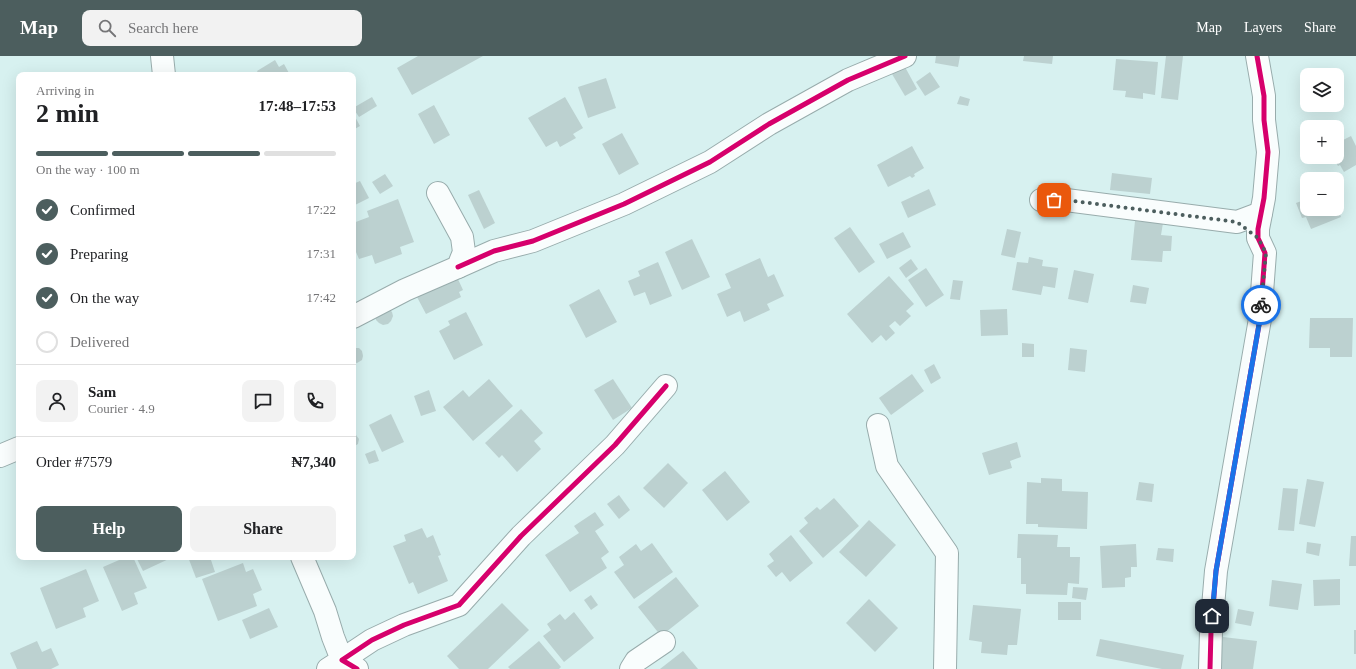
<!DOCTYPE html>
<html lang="en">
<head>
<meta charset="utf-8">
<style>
	body { margin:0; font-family:"Times New Roman",serif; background:#f2f2f2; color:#202124; height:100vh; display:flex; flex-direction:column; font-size:15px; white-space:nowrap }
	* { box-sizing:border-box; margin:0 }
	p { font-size:13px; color:#757577 }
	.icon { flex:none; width:22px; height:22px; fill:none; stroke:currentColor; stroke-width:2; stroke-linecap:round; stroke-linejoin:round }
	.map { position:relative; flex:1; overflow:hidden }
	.details { position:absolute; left:16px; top:16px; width:340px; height:488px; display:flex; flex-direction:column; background:#fff; border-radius:8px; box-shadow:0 4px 16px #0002 }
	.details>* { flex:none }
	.tools { position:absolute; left:1300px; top:12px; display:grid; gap:8px }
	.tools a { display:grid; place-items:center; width:44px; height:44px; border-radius:8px; background:#fff; box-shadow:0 4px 16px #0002; font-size:20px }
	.pin { position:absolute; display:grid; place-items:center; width:34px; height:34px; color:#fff; margin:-17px; border-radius:8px; box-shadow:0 2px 6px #0006 }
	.courier { position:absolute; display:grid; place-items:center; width:40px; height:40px; margin:-20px; border:3px solid #1a73e8; border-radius:50%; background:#fff; color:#222; box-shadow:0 1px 5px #0007 }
	.overview em { font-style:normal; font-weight:800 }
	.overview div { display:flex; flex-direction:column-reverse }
	.overview { display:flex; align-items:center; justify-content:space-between; height:68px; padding:0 20px }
	h1 { font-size:26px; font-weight:800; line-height:30px }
	.bar { display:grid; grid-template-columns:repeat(4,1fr); gap:6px 4px; align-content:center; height:48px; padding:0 20px }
	.bar i { height:5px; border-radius:3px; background:#e0e0e0 }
	.bar .active { background:#4c5e5e }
	.bar p { grid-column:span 4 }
	.line { display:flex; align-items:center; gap:10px; padding:0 20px; border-top:1px solid #e0e0e0 }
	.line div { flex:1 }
	.round { display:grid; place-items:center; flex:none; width:42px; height:42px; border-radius:8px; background:#f2f2f2 }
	ol { padding:0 20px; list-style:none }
	li { display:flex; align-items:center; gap:12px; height:44px }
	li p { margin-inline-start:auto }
	li .icon { padding:4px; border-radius:50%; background:#4c5e5e; color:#fff; stroke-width:4 }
	li:last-child { color:#757577 }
	li i { width:22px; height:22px; border:2px solid #e0e0e0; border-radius:50% }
	.primary-button { display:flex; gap:8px; margin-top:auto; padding:8px 20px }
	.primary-button a { flex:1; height:46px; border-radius:8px; background:#4c5e5e; color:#fff; font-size:16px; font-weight:800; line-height:46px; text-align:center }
	.primary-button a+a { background:#f2f2f2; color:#202124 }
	header { display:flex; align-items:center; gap:24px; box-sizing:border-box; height:56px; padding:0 20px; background:#4c5e5e; color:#fff }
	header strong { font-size:19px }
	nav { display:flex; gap:22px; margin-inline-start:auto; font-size:14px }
	.search { width:280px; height:36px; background:#f2f2f2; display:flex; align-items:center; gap:10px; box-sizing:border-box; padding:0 14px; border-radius:8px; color:#757577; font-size:15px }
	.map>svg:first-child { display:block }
</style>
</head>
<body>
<header>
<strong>Map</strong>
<div class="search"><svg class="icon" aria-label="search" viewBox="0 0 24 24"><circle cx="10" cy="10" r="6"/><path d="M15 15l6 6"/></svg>Search here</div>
<nav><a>Map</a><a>Layers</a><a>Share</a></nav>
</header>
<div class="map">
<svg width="1356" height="613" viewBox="0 0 1356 613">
	<rect width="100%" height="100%" fill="#d7f1f0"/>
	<g fill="#bcd1d0">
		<polygon points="418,0 483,0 412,39 397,12"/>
		<polygon points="936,0 960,0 958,11 935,7"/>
		<polygon points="1024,0 1053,0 1052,8 1023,5"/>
		<polygon points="1166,0 1183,0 1178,44 1161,42"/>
		<polygon points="1116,3 1158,6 1155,39 1143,37 1143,43 1125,41 1126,35 1113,34"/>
		<polygon points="275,4 279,11 284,8 290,19 259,19 257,15"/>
		<polygon points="905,11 917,33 905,40 892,18"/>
		<polygon points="930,16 940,31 925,40 916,26"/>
		<polygon points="606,22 616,52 588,62 578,31"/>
		<polygon points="960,40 970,43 968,50 957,48"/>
		<polygon points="372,41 377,50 359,61 353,52"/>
		<polygon points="565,41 583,72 573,78 576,82 560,91 557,85 546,91 528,62"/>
		<polygon points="434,49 450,79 434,88 418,58"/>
		<polygon points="353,57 360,70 353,74"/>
		<polygon points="622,77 639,108 619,119 602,88"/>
		<polygon points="1351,80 1356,90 1356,109 1344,116 1340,109 1338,110 1333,101 1337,101 1337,87"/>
		<polygon points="912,90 924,112 914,118 915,120 912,122 910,120 888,131 877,109"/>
		<polygon points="1112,117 1152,122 1150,138 1110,134"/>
		<polygon points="385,118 393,130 380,138 372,126"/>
		<polygon points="360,125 369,142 353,150 353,128"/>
		<polygon points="929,133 936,149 908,162 901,146"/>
		<polygon points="479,134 495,167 484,173 468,139"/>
		<polygon points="398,143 414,186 400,191 402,198 375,208 372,199 359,203 353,189 353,167 369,161 367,155"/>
		<polygon points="1307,143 1307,153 1338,153 1341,161 1311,173 1306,161 1302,162 1296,147"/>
		<polygon points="1135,165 1163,167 1161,179 1172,180 1171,195 1163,195 1162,206 1131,204"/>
		<polygon points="850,171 875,206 859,217 834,182"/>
		<polygon points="1007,173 1021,176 1015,202 1001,199"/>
		<polygon points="903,176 911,191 887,203 879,188"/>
		<polygon points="692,183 710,221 682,234 665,196"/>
		<polygon points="1029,201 1043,204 1042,210 1058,212 1055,232 1043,230 1041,239 1012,234 1017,206 1028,207"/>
		<polygon points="760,202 768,221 774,218 784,240 767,248 770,254 744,266 740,255 727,261 717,238 731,232 725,218"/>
		<polygon points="911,203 918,213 906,222 899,212"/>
		<polygon points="658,206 672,240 650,249 645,236 634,240 628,225 640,220 638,215"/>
		<polygon points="926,212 944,239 926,251 908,224"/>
		<polygon points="1074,214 1094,218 1088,247 1068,243"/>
		<polygon points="889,220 914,248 906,255 911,260 900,270 895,265 889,270 895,277 886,285 881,279 872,287 847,258"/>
		<polygon points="457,221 463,234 459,236 461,241 426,258 417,241"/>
		<polygon points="953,224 963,225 960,244 950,243"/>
		<polygon points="1133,229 1149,232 1146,248 1130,246"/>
		<polygon points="599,233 617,266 586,282 569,249"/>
		<polygon points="388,252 392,256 393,260 391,265 388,268 383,269 379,267 376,264 375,259"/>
		<polygon points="1007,253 1008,279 981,280 980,254"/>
		<polygon points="466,256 483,289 454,304 439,275 450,269 448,265"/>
		<polygon points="1310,262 1353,262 1352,301 1330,301 1330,292 1309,292"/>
		<polygon points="1022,287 1034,288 1034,301 1022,301"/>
		<polygon points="353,292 359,292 362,295 363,300 362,304 357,307 353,306"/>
		<polygon points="1070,292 1087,294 1085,316 1068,314"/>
		<polygon points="934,308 941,322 931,328 924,314"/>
		<polygon points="912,318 924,335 891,359 879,342"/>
		<polygon points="489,323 513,350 473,385 443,351 463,334 469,341"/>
		<polygon points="613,323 632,352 613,364 594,334"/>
		<polygon points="429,334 436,355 421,360 414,340"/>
		<polygon points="521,353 543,377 534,385 541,393 517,416 502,399 499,402 485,387"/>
		<polygon points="391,358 404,386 382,396 369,369"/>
		<polygon points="353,377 356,379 359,383 358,388 353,391"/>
		<polygon points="1017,386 1021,401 1010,405 1012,412 989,419 982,397"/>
		<polygon points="375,394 379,405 369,408 365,398"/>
		<polygon points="668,407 688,427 664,452 643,432"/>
		<polygon points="725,415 750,446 727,465 702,434"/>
		<polygon points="1041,422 1062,423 1062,435 1088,436 1087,473 1038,471 1038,468 1026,468 1027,426 1041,427"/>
		<polygon points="1307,423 1324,426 1315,471 1299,468"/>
		<polygon points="1139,426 1154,428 1152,446 1136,444"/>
		<polygon points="1283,432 1298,433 1294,475 1278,474"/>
		<polygon points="619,439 630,454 619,463 607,448"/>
		<polygon points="834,442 859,470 823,502 799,475 808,467 804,462 817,451 820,454"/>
		<polygon points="595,456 604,469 595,475 609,496 601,502 607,512 570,536 545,499 579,477 574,470"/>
		<polygon points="869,464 896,489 866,521 839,496"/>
		<polygon points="422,472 427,482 433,479 441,499 438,500 448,525 418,538 413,526 409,528 393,490 406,485 404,479"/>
		<polygon points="1018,478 1058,479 1057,491 1070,491 1070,501 1080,501 1079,528 1068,527 1067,539 1026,538 1026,528 1021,528 1021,502 1017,502"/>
		<polygon points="791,479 813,507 790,526 782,516 776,521 767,510 774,505 769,498"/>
		<polygon points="1351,480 1356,480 1356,510 1349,510"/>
		<polygon points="1307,486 1321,488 1319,500 1306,497"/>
		<polygon points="652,487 673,516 634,543 614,516 624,509 619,501 636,488 641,495"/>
		<polygon points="1136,488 1137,511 1131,511 1131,521 1125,522 1125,531 1102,532 1100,490"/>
		<polygon points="1158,492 1174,493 1173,506 1156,504"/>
		<polygon points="126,501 133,501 147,532 134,537 138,548 122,555 103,511"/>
		<polygon points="136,501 173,501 143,515"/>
		<polygon points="188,501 210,501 215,516 196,522"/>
		<polygon points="243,507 246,516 253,513 262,534 253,538 257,550 218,565 202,523"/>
		<polygon points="86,513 99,545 83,552 86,561 56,573 40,532"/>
		<polygon points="676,521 699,550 661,580 638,551"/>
		<polygon points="1340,523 1340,549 1314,550 1313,524"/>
		<polygon points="1272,524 1302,528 1298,554 1269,550"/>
		<polygon points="1073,531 1088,532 1086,544 1072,542"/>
		<polygon points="591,539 598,549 591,554 584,544"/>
		<polygon points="869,543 898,572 875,596 846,567"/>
		<rect x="1058" y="546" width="23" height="18"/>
		<polygon points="502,547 529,574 488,613 459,613 447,600"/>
		<polygon points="973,549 1021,553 1017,589 1008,589 1007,599 981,597 982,586 969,584"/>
		<polygon points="269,552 278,571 250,583 242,564"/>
		<polygon points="1238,553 1254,556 1251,570 1235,567"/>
		<polygon points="574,556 594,582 564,606 543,580 551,574 547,568 560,558 565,564"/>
		<rect x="1354" y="574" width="2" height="24"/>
		<polygon points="1223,581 1257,585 1253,613 1218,613"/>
		<polygon points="1100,583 1184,599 1181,613 1162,613 1096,600"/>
		<polygon points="37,585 42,596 51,592 59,609 51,613 17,613 10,597"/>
		<polygon points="539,585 561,611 559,613 510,613 508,611"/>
		<polygon points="683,595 698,613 660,613"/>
	</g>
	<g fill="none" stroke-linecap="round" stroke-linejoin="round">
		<defs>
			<g id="minor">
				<polyline points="162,0 164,19"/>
				<polyline points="1041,144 1066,144 1237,166 1261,157"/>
				<polyline points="458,211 494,195 533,185 624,148 710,106 769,68 848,24 905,0"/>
				<polyline points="353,261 405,234 458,211 464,196 462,181 438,137"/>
				<polyline points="878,369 887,410 947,497 945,613"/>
				<polyline points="0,400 19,392"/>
				<polyline points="302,501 325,555 333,581 342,604 328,613"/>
				<polyline points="357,613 342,604 372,584 404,569 459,549 521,480 615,389 666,330"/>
				<polyline points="631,613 636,605 664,586"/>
				<polyline points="1210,613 1211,575 1216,515 1260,263 1265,197 1258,182 1258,173 1264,142 1268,96 1264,64 1264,40 1257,0"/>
			</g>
		</defs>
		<use href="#minor" stroke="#98acac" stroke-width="24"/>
		<use href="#minor" stroke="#f9fdfd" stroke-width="22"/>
		<defs>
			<g id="cycleway">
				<polyline points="458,211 494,195 533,185 624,148 710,106 769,68 848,24 905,0"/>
				<polyline points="357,613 342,604 372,584 404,569 459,549 521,480 615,389 666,330"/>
				<polyline points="1210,613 1211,575 1216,515 1260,263 1265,197 1258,182 1258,173 1264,142 1268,96 1264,64 1264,40 1257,0"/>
			</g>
		</defs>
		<use href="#cycleway" stroke="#fefefe" stroke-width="8"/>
		<use href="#cycleway" stroke="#d6006c" stroke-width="5"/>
	</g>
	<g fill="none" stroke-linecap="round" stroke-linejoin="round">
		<polyline stroke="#4c5e5e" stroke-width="4" stroke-dasharray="0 7.2" points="1054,144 1066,144 1237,166 1258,182 1266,197 1261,249"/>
		<polyline stroke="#1a73e8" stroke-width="5" points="1212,560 1216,515 1260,263 1261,249"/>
	</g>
</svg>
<div class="tools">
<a><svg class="icon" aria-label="layers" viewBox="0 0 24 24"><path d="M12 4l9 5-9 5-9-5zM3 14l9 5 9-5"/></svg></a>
<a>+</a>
<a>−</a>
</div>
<div class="pin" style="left:1054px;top:144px;background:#ea580c"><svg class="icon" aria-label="bag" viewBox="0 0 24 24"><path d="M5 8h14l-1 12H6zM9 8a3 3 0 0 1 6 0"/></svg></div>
<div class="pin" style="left:1212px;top:560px;background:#1f2937"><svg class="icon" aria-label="home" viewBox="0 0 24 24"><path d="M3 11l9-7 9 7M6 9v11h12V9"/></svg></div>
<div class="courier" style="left:1261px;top:249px"><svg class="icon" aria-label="bike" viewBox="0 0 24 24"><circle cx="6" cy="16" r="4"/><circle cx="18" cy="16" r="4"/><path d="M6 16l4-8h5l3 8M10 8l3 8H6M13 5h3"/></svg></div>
<section class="details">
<div class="overview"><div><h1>2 min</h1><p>Arriving in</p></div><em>17:48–17:53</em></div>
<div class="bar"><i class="active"></i><i class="active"></i><i class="active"></i><i></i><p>On the way · 100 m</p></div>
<ol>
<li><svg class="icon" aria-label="check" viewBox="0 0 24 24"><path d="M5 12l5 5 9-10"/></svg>Confirmed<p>17:22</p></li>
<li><svg class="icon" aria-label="check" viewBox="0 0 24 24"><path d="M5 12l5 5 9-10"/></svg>Preparing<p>17:31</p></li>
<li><svg class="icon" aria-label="check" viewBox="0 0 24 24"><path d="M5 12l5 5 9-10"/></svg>On the way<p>17:42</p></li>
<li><i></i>Delivered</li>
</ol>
<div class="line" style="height:72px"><a class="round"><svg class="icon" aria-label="person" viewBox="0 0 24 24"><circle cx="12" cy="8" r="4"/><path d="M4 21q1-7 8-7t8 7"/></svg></a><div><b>Sam</b><p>Courier · 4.9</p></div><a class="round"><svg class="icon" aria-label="chat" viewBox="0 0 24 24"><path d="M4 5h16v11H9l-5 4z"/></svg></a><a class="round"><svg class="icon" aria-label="phone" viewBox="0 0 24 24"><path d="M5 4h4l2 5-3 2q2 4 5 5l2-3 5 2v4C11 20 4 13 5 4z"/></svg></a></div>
<div class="line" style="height:52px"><div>Order #7579</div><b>₦7,340</b></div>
<div class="primary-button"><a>Help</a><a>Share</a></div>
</section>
</div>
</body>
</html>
